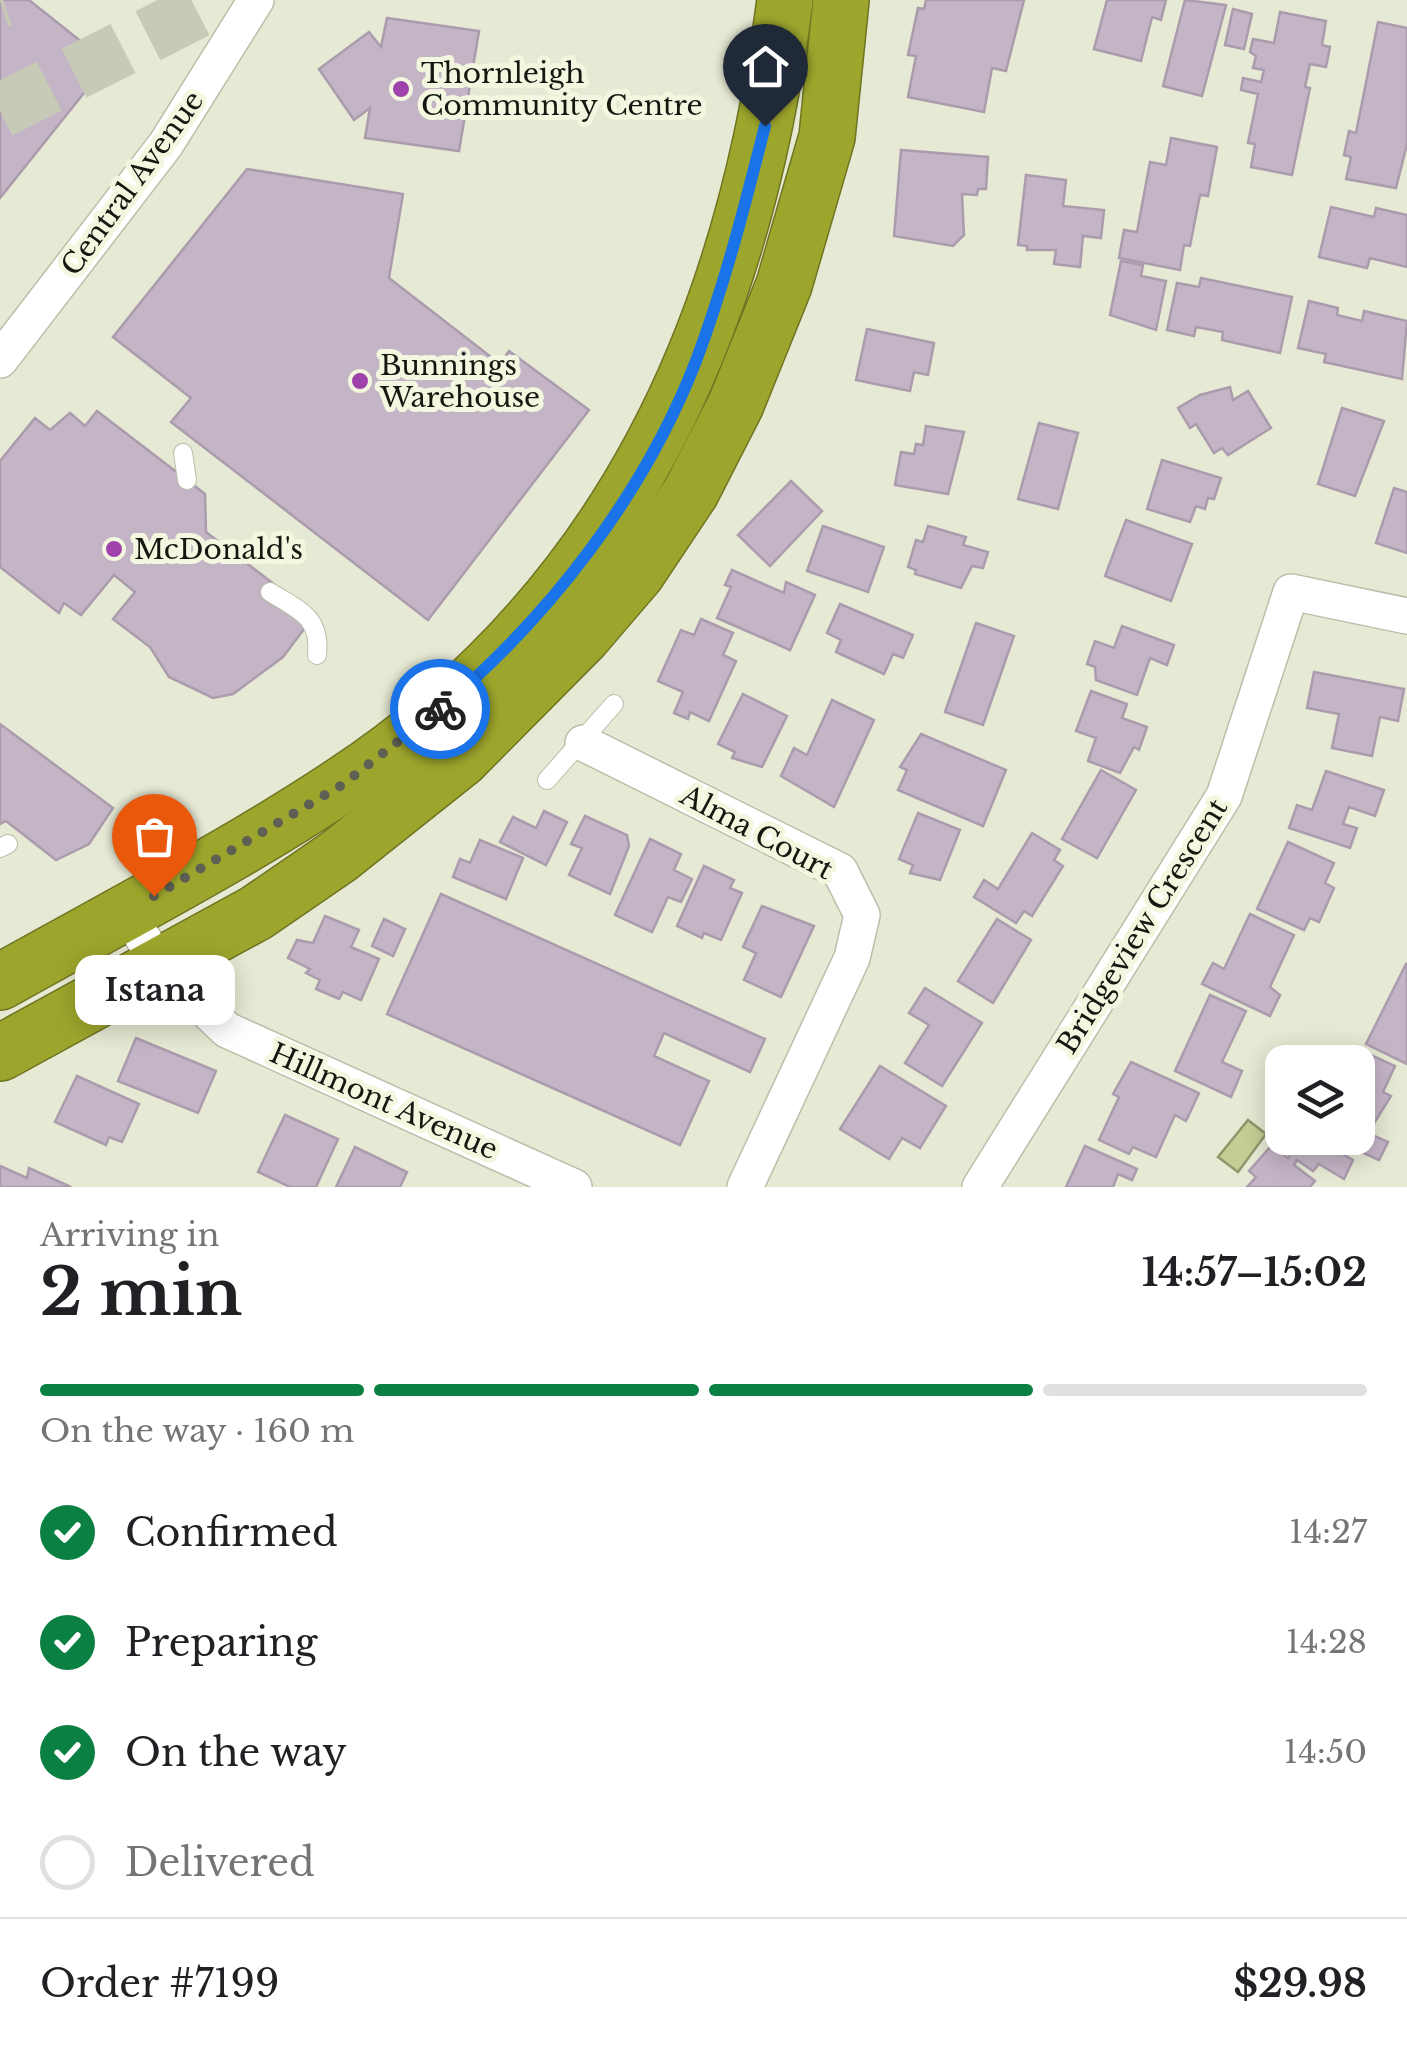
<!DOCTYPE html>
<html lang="en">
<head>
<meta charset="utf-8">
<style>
	body { margin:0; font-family:"Libre Baskerville",serif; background:#f6f6f6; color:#202124; height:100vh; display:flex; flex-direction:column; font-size:38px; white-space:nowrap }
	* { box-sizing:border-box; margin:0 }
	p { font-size:32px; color:#757577 }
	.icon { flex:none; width:55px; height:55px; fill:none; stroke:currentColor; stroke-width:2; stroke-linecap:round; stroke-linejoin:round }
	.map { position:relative; height:1187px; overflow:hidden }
	.sheet { display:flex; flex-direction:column; background:#fff; flex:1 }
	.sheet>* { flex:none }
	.buttons { position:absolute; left:1265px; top:1045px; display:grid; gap:20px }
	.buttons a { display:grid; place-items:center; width:110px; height:110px; border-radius:20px; background:#fff; box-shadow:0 5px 25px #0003; font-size:50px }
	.pin { position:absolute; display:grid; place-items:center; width:85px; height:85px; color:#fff; margin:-102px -42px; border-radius:50% 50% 50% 0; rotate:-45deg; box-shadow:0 0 10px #0007 }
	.pin .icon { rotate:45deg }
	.courier { position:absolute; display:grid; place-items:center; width:100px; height:100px; margin:-50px; border:8px solid #1a73e8; border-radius:50%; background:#fff; color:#222; box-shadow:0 2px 12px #0007 }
	.bubble { position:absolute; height:70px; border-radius:20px; background:#fff; box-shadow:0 5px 25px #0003; font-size:32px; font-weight:700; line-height:70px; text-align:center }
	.overview em { font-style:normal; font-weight:700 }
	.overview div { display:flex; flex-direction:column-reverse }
	.overview { display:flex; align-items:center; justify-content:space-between; height:170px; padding:0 40px }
	h1 { font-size:65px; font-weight:700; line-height:75px }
	.bar { display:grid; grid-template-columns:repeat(4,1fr); gap:15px 10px; align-content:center; height:120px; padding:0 40px }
	.bar i { height:12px; border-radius:8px; background:#e0e0e0 }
	.bar .on { background:#0b8043 }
	.bar p { grid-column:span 4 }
	.line { display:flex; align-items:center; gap:25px; padding:0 40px; border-top:2px solid #e0e0e0 }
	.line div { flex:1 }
	ol { padding:0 40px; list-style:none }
	li { display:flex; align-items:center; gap:30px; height:110px }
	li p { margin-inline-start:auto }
	li .icon { padding:10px; border-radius:50%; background:#0b8043; color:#fff; stroke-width:4 }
	li:last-child { color:#757577 }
	li i { width:55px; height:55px; border:5px solid #e0e0e0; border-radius:50% }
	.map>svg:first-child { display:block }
</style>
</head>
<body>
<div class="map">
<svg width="1407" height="1187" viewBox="0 0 1407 1187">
	<rect width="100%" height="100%" fill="#e6e9d3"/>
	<polygon fill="#c6cd94" stroke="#91966c" stroke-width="2.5" points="1248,1120 1266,1134 1238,1172 1218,1157"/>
	<g fill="#c4b5c6" stroke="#ab9cad" stroke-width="2.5">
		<polygon points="0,0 29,0 108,63 0,198"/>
		<polygon points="926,0 1024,0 1006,71 992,68 984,112 908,97 916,56 908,55 918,8 924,9"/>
		<polygon points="1107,0 1166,0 1161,20 1152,17 1141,61 1094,49"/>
		<polygon points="1185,0 1226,5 1202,96 1163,86"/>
		<polygon points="1233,9 1252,14 1244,49 1225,45"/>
		<polygon points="1280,12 1326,21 1322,45 1330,47 1326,67 1310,64 1305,87 1310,88 1292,175 1251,167 1255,144 1248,143 1258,94 1241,90 1243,78 1261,82 1264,70 1253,68 1256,56 1250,52 1253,39 1274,43"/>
		<polygon points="387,18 479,31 459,151 365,138 370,108 354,120 319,69 369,32 381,47"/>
		<polygon points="1378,22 1407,28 1407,144 1396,188 1346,179 1351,157 1344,155 1349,131 1356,133"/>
		<polygon points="1171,138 1217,147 1208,196 1200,195 1190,246 1184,245 1180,270 1119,258 1124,230 1137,232 1150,162 1166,165"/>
		<polygon points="901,150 988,157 986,189 978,189 977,195 962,194 964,235 953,246 894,236"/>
		<polygon points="247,169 403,194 389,278 500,364 509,351 589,410 428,620 171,422 191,398 113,337"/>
		<polygon points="1026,175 1066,180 1063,206 1104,210 1101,238 1083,236 1080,267 1054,264 1056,250 1027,250 1027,246 1018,245"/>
		<polygon points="1331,207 1374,217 1376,208 1407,215 1407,267 1370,258 1367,268 1319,257"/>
		<polygon points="1121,261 1143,265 1141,276 1166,281 1156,330 1110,315"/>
		<polygon points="1201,278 1292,297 1280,353 1222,340 1223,332 1196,327 1194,336 1167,330 1177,283 1199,287"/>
		<polygon points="1309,301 1338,308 1337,315 1362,321 1364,311 1407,321 1402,379 1324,362 1326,354 1298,348"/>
		<polygon points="867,329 934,343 928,375 914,372 910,391 856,380"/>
		<polygon points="1230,387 1233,400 1248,391 1271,428 1228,455 1222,448 1214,453 1196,424 1190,428 1178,408 1200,395"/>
		<polygon points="1342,408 1384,421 1355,496 1318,484"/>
		<polygon points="97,411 205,494 206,532 275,585 307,625 283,657 233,694 213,698 169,677 150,647 113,619 135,592 114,575 81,615 64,603 59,613 0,567 0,461 35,418 50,430 70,413 85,426"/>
		<polygon points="1039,423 1078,433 1058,509 1018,499"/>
		<polygon points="926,426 964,432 948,494 895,485 901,452 914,454 916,444 923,445"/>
		<polygon points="1162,460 1221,478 1214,499 1208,498 1205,509 1196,506 1190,522 1147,509"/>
		<polygon points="791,481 822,511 770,566 738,535"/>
		<polygon points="1394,488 1407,492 1407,553 1376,543"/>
		<polygon points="1126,520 1192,544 1171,601 1105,576"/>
		<polygon points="823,526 884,547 868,592 807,571"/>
		<polygon points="928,526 966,537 963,545 988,552 983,568 972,566 961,588 915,574 916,570 908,567 916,540 923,542"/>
		<polygon points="732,570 784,593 786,582 815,595 790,650 717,618 731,587 725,585"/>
		<polygon points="840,604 913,635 903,658 893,654 884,674 836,652 841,640 827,633"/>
		<polygon points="701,619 733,633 723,655 736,661 709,721 690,712 688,719 674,713 683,692 658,681 681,630 694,635"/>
		<polygon points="976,623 1014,636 983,725 945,712"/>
		<polygon points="1122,626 1174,645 1167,665 1150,658 1137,695 1096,680 1095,667 1087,664 1095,641 1114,648"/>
		<polygon points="1314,672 1404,689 1398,721 1380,717 1372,756 1332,748 1339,714 1307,708"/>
		<polygon points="1091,691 1127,704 1122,718 1147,727 1139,750 1134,747 1120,773 1088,761 1096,738 1076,731"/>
		<polygon points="743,694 787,716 762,767 732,758 735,752 718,744"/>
		<polygon points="832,700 874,720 834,807 781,776 794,748 807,755"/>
		<polygon points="0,724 113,808 89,844 56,860 6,821 0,824"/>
		<polygon points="921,734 1006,770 983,826 898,790 907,770 900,767"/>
		<polygon points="1101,770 1136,790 1097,858 1062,839"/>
		<polygon points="1326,771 1384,790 1375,816 1349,807 1343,824 1357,828 1350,848 1289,828 1297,805 1312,810"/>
		<polygon points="544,811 567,822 546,865 500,842 513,817 536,828"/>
		<polygon points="918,813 960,830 940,880 910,873 913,865 899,859"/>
		<polygon points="585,816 627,835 629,846 610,894 569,875 582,848 571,844"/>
		<polygon points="1032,833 1060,850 1054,860 1063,866 1032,916 1024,911 1016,923 974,897 984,880 998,889"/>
		<polygon points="650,839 681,854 674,870 692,879 681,902 668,897 652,932 615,915"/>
		<polygon points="480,840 523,858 506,899 453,877 460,859 470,863"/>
		<polygon points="1288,842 1334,863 1325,883 1334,888 1319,922 1310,918 1304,930 1257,909"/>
		<polygon points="704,866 734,880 730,888 742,893 721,940 704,933 702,938 677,926"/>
		<polygon points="441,894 765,1039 750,1072 664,1033 654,1056 709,1081 680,1145 387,1014"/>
		<polygon points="762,906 814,926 781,997 744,980 756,953 743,947"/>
		<polygon points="1250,914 1294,935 1270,987 1280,995 1270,1016 1202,984 1213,963 1224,969"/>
		<polygon points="325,916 359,930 351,947 379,959 361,1000 343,992 339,999 316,989 320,980 306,973 310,969 288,958 297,940 313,943"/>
		<polygon points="384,919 405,929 393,956 372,946"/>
		<polygon points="997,919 1031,940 993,1003 958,981"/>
		<polygon points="1406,964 1407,965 1407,1064 1366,1044"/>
		<polygon points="925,988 982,1023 942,1086 905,1063 929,1025 909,1013"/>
		<polygon points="1210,995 1246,1011 1222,1062 1242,1071 1231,1097 1175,1071"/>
		<polygon points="136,1038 216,1071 198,1113 118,1081"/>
		<polygon points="1362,1051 1395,1066 1383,1092 1391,1096 1368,1133 1388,1142 1379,1160 1331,1138 1358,1138 1357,1062"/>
		<polygon points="1131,1062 1199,1093 1186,1121 1175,1115 1156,1157 1133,1147 1129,1154 1099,1140 1119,1097 1113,1094"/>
		<polygon points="880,1066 946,1106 920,1148 902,1138 889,1159 840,1129"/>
		<polygon points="77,1076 139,1104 122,1142 109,1137 106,1145 55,1122"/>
		<polygon points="285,1115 338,1139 316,1187 290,1187 258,1172"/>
		<polygon points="1302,1138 1314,1138 1353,1160 1344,1179 1319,1164 1313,1171 1297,1160 1294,1165 1315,1181 1310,1187 1247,1187 1256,1177 1249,1171 1272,1145 1288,1158"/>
		<polygon points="1085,1146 1137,1169 1132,1180 1118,1174 1113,1187 1066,1187"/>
		<polygon points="355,1147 407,1172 400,1187 336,1187"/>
		<polygon points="0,1166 27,1178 29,1168 71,1187 0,1187"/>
	</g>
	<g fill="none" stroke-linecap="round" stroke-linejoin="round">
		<g stroke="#c7cab6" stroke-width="55" stroke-dasharray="55 28" stroke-linecap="butt">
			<polyline points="0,1 3,0"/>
			<polyline points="0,111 218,0"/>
		</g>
		<defs>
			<g id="lane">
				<polyline points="183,453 187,480"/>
				<path d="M270,592c30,19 51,25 47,63"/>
				<polyline points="547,780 614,704"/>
				<polyline points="0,848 8,844"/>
			</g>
			<g id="street">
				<polyline points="0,360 166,144 256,0"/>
				<polyline points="583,743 840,871 862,915 852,958 745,1187"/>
				<polyline points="127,911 159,965 227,1030 574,1187"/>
				<polyline points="980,1187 1224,796 1291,592 1407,616"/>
			</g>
			<g id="highway">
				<path d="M0,982c114,-64 231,-124 340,-196 281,-184 404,-462 445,-786"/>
				<polyline points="0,1053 256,913 339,856 461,759 583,636 637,573 691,492 736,404 784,285 827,137 841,0"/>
			</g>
		</defs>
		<use href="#lane" stroke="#bbbea9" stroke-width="20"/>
		<use href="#street" stroke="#bbbea9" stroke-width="38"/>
		<use href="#highway" stroke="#6e7422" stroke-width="58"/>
		<use href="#lane" stroke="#fff" stroke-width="18"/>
		<use href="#street" stroke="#fff" stroke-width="35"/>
		<use href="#highway" stroke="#9da62c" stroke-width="55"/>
	</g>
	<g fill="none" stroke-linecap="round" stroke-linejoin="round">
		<polyline stroke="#5f6054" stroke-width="10" stroke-dasharray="0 18" points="154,896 342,785 440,709"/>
		<path stroke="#1a73e8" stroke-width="12" d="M440,709c109,-92 204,-214 256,-348 29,-77 49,-156 69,-235"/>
	</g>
	<g fill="#9f42ac" stroke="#f3f7e0" stroke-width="4">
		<circle cx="401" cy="89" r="10"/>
		<circle cx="360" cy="381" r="10"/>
		<circle cx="114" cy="549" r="10"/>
	</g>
	<g text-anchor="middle" stroke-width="10" stroke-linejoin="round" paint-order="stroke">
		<g font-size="28" fill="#161710" stroke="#f3f7e0" text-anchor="start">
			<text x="421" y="83">Thornleigh<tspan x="421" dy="32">Community Centre</tspan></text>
			<text x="380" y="375">Bunnings<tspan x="380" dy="32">Warehouse</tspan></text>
			<text x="134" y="559">McDonald's</text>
		</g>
		<g font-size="28" fill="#161710" stroke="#f3f7e0">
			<text transform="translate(132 183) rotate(-54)" y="10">Central Avenue</text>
			<text transform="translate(757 832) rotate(28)" y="10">Alma Court</text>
			<text transform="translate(1142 926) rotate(-58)" y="10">Bridgeview Crescent</text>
			<text transform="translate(384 1101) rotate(24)" y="10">Hillmont Avenue</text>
		</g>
	</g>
</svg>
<div class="buttons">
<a><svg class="icon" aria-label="layers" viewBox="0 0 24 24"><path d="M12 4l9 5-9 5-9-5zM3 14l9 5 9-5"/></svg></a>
</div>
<div class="pin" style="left:154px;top:896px;background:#ea580c"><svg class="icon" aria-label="bag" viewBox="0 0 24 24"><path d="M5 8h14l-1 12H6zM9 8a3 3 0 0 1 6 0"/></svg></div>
<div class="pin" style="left:765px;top:126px;background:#1f2937"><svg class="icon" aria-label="home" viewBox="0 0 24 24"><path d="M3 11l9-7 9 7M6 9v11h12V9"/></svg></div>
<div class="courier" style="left:440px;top:709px"><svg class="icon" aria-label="bike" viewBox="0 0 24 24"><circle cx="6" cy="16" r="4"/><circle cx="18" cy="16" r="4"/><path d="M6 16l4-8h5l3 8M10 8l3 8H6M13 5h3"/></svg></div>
<div class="bubble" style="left:75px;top:955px;width:160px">Istana</div>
</div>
<section class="sheet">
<div class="overview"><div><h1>2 min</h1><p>Arriving in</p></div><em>14:57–15:02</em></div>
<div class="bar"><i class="on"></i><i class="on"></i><i class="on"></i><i></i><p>On the way · 160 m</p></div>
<ol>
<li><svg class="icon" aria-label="check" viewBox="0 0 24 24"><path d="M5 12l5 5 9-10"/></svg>Confirmed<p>14:27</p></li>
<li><svg class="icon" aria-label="check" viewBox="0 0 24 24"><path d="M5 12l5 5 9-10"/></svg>Preparing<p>14:28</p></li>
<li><svg class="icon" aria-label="check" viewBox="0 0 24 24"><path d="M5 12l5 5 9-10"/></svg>On the way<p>14:50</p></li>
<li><i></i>Delivered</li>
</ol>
<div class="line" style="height:130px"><div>Order #7199</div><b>$29.98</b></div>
</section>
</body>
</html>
